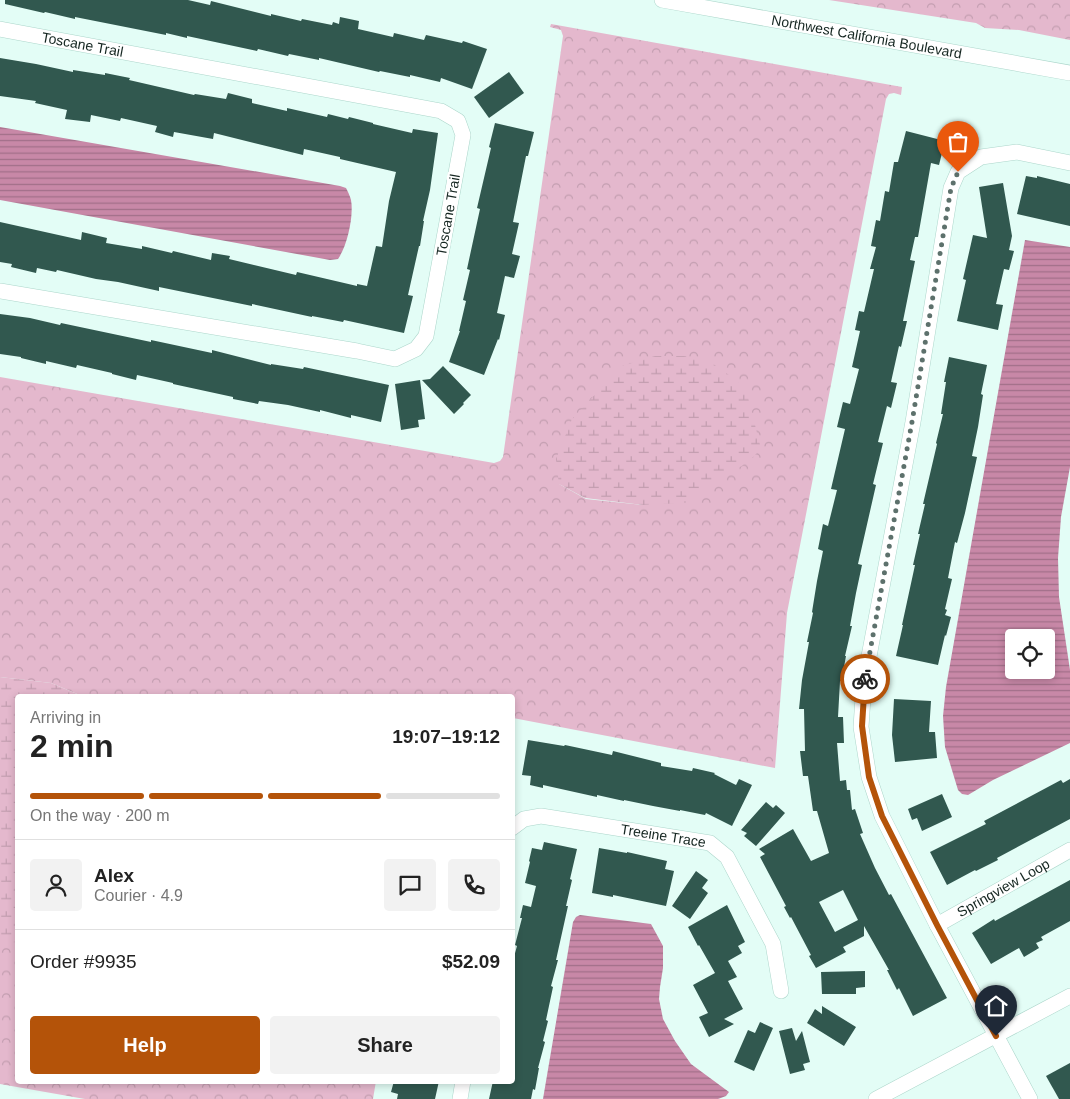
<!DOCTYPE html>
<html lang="en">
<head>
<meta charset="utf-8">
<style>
	body { margin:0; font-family:Arial,sans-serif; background:#f2f2f2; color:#222; height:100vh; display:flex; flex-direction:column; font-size:19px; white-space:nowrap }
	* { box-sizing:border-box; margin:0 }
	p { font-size:16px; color:#767676 }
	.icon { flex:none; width:28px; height:28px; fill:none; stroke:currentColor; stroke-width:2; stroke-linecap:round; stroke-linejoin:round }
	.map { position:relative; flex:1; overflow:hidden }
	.drawer { position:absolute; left:15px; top:694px; width:500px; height:390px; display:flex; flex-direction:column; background:#fff; border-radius:5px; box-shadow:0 2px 8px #0003 }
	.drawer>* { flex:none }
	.tools { position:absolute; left:1005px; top:629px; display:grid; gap:10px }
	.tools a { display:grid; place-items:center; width:50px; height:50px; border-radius:5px; background:#fff; box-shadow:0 2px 8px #0003; font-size:25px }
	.pin { position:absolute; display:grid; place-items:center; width:42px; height:42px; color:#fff; margin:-51px -21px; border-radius:50% 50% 50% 0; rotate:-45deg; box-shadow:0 0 5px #0007 }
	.pin .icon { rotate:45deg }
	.courier { position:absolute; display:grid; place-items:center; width:50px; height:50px; margin:-25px; border:4px solid #b45309; border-radius:50%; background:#fff; color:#222; box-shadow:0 1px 6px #0007 }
	.summary em { font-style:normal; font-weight:600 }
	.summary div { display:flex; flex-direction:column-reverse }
	.summary { display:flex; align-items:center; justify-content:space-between; height:85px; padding:0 15px }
	h1 { font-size:32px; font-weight:600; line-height:38px }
	.bar { display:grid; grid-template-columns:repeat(4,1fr); gap:8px 5px; align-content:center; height:60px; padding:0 15px }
	.bar i { height:6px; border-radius:4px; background:#e0e0e0 }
	.bar .selected { background:#b45309 }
	.bar p { grid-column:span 4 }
	.line { display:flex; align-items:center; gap:12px; padding:0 15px; border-top:1px solid #e0e0e0 }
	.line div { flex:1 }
	.round { display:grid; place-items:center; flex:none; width:52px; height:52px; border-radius:5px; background:#f2f2f2 }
	.button { display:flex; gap:10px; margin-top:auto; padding:10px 15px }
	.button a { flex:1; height:58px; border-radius:5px; background:#b45309; color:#fff; font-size:20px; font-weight:600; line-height:58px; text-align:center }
	.button a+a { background:#f2f2f2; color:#222 }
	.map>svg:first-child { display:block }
</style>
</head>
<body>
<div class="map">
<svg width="1070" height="1099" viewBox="0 0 1070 1099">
	<defs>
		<pattern id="forest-crowns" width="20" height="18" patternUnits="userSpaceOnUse" patternTransform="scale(1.25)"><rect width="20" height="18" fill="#e4b8cd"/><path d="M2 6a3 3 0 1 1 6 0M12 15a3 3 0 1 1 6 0" fill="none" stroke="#c39eb0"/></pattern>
		<pattern id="wetland-marsh" width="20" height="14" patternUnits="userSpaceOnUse" patternTransform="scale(1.25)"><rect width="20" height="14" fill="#e4b8cd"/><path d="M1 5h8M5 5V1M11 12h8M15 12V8" fill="none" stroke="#c39eb0"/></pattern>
		<pattern id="water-rules" width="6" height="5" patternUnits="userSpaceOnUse" patternTransform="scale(1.25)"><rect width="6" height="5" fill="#c888a7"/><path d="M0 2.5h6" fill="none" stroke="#a16f88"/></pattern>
	</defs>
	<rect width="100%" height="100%" fill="#e3fdf6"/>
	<g fill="url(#forest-crowns)" fill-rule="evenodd">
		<polygon points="829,0 1070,0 1070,40 1019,30 985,28 976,23"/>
		<path d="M551,24l351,63 -1,8 -7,-2 -5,1 -3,5 -99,514 -12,155 -262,-50 -1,-22h-430l-31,-13 -51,-6v-300l494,86 6,-2 3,-4 60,-421 -2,-6 -11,-3zM559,484l84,21 -57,-6z"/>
		<polygon points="0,942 17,942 18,1081 376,1081 373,1099 85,1099 0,1084"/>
	</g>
	<g fill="url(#wetland-marsh)">
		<polygon points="655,356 684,356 709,361 736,380 747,393 761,449 748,462 682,503 643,505 585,498 559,484 556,459 572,419 622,366"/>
		<polygon points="0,677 51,683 82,696 18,696 17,942 2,943 0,942"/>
	</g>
	<g fill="url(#water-rules)" fill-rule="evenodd">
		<path d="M0,127l340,59 6,2c2,4 4,8 5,12 3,16 -4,46 -13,59l-8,1 -330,-60z"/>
		<path d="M1025,240l45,7v220l-9,50 -3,41 1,39 11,73v73l-77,37 -25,15 -6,-1 -4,-4 -13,-43 -2,-31 3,-29zM1014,638h32v32h-32z"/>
		<polygon points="580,915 651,924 663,946 663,968 660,987 659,999 663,1019 675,1041 691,1064 729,1092 726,1096 718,1099 543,1099 573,922 576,917"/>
	</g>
	<g fill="#31584f" fill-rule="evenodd">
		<polygon points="5,0 188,0 210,5 211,1 271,16 271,14 301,21 302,19 332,25 333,22 339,24 340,17 359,21 358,29 393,37 394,33 424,40 426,35 462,43 463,41 487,49 472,89 441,78 440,82 410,75 410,77 380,71 379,72 319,58 319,60 289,54 288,56 258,49 257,51 187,36 187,38 166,33 166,35 75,17 75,19 45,12 44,13 5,4"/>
		<polygon points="0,58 36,64 73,72 73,70 105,75 105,73 130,78 129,80 194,95 195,94 226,99 228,93 252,99 252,103 287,111 287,108 327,117 328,114 348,119 349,117 373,123 373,124 412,133 413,129 438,133 430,190 423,221 424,221 420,246 419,246 408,295 413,296 404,333 344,320 343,322 312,316 312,317 252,304 252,306 159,287 159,291 118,282 96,279 57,270 56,272 37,268 36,273 11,267 12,264 0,262 0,222 81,240 82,232 107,238 106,243 142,249 142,246 172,253 173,251 211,260 212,253 230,256 229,259 296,275 297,272 357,286 357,284 367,286 376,246 382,247 389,201 396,172 340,159 340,157 304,149 303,155 214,133 213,139 174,132 173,137 155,132 157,126 121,118 120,121 91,115 90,122 65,119 67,110 35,103 36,101 0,96"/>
		<polygon points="509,72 524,93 489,118 474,97"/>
		<polygon points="495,123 534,132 528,156 526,156 513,222 519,223 512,254 520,256 514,278 505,276 497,313 505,315 499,340 498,339 484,375 449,362 460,331 459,331 466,301 463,300 470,270 467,269 480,209 477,208 491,148 489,147"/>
		<path d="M906,131l39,10 -6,24 -8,-2 -13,74h-3l-5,23 5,1 -12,60h4l-6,26 -2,-1 -8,36 6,1 -6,25 -4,-2 -9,36 5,1 -10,41 3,1 -18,79 4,1 -6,28 -6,33h2l-7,30h1l-2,11 3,1 -3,13h-4l-2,36h5l1,26h-7l3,38 6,-1 1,10h3l2,20 3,-1 8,24 -3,1 15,34 14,27 2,-1 56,104 -34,18 -14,-28 -2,2 -10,-20h2l-25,-44v10l-21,11 3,5 -30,16 -7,-12 2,-1 -20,-38 -1,1 -6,-11 2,-1 -26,-49 5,-3 -6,-5 34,-20 18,32 18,-8 -12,-42h-4l-5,-35h-5l-3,-25h5l-1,-42h-5l3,-29 7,-38h-2l6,-29 -1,-1 5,-31 6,-30 -5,-2 5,-25 5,2 9,-36 -6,-1 14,-60 -8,-2 6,-25 7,2 9,-35 -7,-2 8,-36 -5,-1 4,-19 5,1 10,-43h-4l6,-22 -5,-1 5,-26 4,1 5,-30 4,1 5,-30h4zM843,890l15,30 -23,12 -16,-30z"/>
		<polygon points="1026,176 1037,178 1037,176 1070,184 1070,226 1017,214"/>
		<polygon points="1003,183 1012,236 1009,250 1014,251 1009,270 1004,269 996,304 1003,305 998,330 957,321 966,280 963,279 973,235 987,238 979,187"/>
		<polygon points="0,314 30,318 60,325 61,323 151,342 151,340 212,353 212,350 271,365 271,364 303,369 304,367 389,385 381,422 351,415 351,418 320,410 320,412 288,405 259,401 258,404 233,399 233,397 173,384 173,383 137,375 136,380 112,374 112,373 77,365 76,368 46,361 46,364 21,358 21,357 0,354"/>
		<polygon points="949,357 987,365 981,394 983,395 978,427 972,456 977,457 965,513 957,543 955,542 948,578 952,579 945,609 947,610 945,615 951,617 946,636 945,635 938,665 896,656 903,625 902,625 915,565 913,565 920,534 918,534 925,504 923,504 937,444 936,443 943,414 941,414 946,382 944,382"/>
		<polygon points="443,366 471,395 463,403 464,404 454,414 422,380 430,379"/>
		<polygon points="420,380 425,419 418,420 419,427 401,430 395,384"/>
		<polygon points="894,699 931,701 929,732 935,732 937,758 895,762 892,735"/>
		<polygon points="528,740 564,746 565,745 612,755 613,751 661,763 661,766 692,771 693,768 715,773 714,774 736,785 739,779 752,785 732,826 706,813 705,815 680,810 680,811 653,806 624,800 624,801 597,795 597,797 543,785 543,788 530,785 531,776 522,775"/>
		<polygon points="1070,779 1070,819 997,858 998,860 976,871 975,870 947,885 930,852 986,824 984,821 1061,780 1063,783"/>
		<polygon points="942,794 952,817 922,831 917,818 912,820 908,809"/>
		<polygon points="766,802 773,808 776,805 785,813 756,846 744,836 747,833 741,830"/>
		<polygon points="544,842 577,849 570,879 572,880 566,906 568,906 556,960 558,960 551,986 553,987 546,1020 548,1021 543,1041 545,1042 538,1068 539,1068 535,1090 533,1089 531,1099 489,1099 493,1081 512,1081 512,964 517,946 515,945 522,918 520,918 523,905 531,907 536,886 525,883 530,862 529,861 532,848 542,850"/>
		<polygon points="599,848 627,853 627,852 667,861 665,869 674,871 666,906 613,895 613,897 592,893"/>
		<polygon points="696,871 708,880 702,888 708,893 690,919 672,906"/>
		<polygon points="1070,880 1070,921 1041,937 1043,940 1036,943 1039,948 1024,957 1019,948 991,964 972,933 994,919 995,921"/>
		<polygon points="727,905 745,942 738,946 742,953 728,961 737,977 728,981 743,1009 724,1019 734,1024 709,1037 699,1017 708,1013 693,985 715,973 699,945 698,946 688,927"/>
		<polygon points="865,971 865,987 856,988 856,994 822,994 821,972"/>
		<polygon points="822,1006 856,1027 844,1046 807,1023 815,1009 822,1014"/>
		<polygon points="760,1022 773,1028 754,1071 734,1062 748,1030 755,1033"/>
		<polygon points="792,1028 796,1041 802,1031 810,1062 803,1064 805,1070 790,1074 779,1031"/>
		<polygon points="1070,1063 1070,1099 1059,1099 1046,1076"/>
		<polygon points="394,1081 439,1081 435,1099 397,1099 398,1094 391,1092"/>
	</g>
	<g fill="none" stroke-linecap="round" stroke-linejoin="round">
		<defs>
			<g id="minor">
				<path id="s1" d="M662,0l408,73"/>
				<path id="s2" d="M0,29l441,82 17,10 5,14 -37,201 -10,13 -21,10 -38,-8 -357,-60"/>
				<path id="s3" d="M512,828l12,-9 17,-3 169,27 17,14 46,87 8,47"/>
				<path id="s4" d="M937,925l133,-75"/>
				<polyline points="460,1099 463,1081"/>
				<polyline points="876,1099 1070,996"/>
				<polyline points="1030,1099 937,925 882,816 869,777 861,727 864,683 913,422 951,188 958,172 981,157 1017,152 1070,163"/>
			</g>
		</defs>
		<use href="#minor" stroke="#acd6cb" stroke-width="16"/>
		<use href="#minor" stroke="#fff" stroke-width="15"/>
	</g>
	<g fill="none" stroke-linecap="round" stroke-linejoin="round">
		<polyline stroke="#5d716c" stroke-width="5" stroke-dasharray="0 9" points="865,679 912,422 951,188 958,172"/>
		<polyline stroke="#b45309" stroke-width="6" points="865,679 862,726 869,777 882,816 937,925 996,1036"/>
	</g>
	<g text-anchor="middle" stroke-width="5" stroke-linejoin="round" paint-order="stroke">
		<g font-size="14" fill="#152621" stroke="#fff">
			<text dy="5" stroke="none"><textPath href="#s1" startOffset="208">Northwest California Boulevard</textPath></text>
			<text dy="5" stroke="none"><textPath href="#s2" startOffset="84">Toscane Trail</textPath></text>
			<text transform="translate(448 215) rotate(-80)" y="5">Toscane Trail</text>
			<text dy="5" stroke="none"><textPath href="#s3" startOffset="156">Treeine Trace</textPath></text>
			<text dy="5" stroke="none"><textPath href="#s4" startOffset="76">Springview Loop</textPath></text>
		</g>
	</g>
</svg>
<div class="tools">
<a><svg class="icon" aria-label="locate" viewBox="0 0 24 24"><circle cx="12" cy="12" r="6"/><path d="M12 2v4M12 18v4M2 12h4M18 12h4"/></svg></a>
</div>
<div class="pin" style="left:958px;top:172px;background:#ea580c"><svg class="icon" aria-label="bag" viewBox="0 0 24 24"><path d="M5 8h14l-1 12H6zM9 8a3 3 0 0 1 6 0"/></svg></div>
<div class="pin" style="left:996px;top:1036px;background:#1f2937"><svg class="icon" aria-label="home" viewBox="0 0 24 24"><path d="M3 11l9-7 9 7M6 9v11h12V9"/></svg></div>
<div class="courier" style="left:865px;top:679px"><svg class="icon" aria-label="bike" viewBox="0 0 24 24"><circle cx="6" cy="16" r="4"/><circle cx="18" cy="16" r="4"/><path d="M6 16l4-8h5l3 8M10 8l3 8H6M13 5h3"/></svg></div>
<section class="drawer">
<div class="summary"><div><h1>2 min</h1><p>Arriving in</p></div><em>19:07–19:12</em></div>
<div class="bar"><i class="selected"></i><i class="selected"></i><i class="selected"></i><i></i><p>On the way · 200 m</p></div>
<div class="line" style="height:90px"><a class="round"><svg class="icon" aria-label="person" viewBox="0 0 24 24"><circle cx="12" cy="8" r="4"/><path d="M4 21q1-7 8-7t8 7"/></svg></a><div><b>Alex</b><p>Courier · 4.9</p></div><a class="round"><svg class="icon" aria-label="chat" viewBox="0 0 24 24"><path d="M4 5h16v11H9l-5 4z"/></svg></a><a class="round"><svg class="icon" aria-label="phone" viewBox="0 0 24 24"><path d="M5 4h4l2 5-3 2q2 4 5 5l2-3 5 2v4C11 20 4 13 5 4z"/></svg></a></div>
<div class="line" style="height:65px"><div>Order #9935</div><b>$52.09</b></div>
<div class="button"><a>Help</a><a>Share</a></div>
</section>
</div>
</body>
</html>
